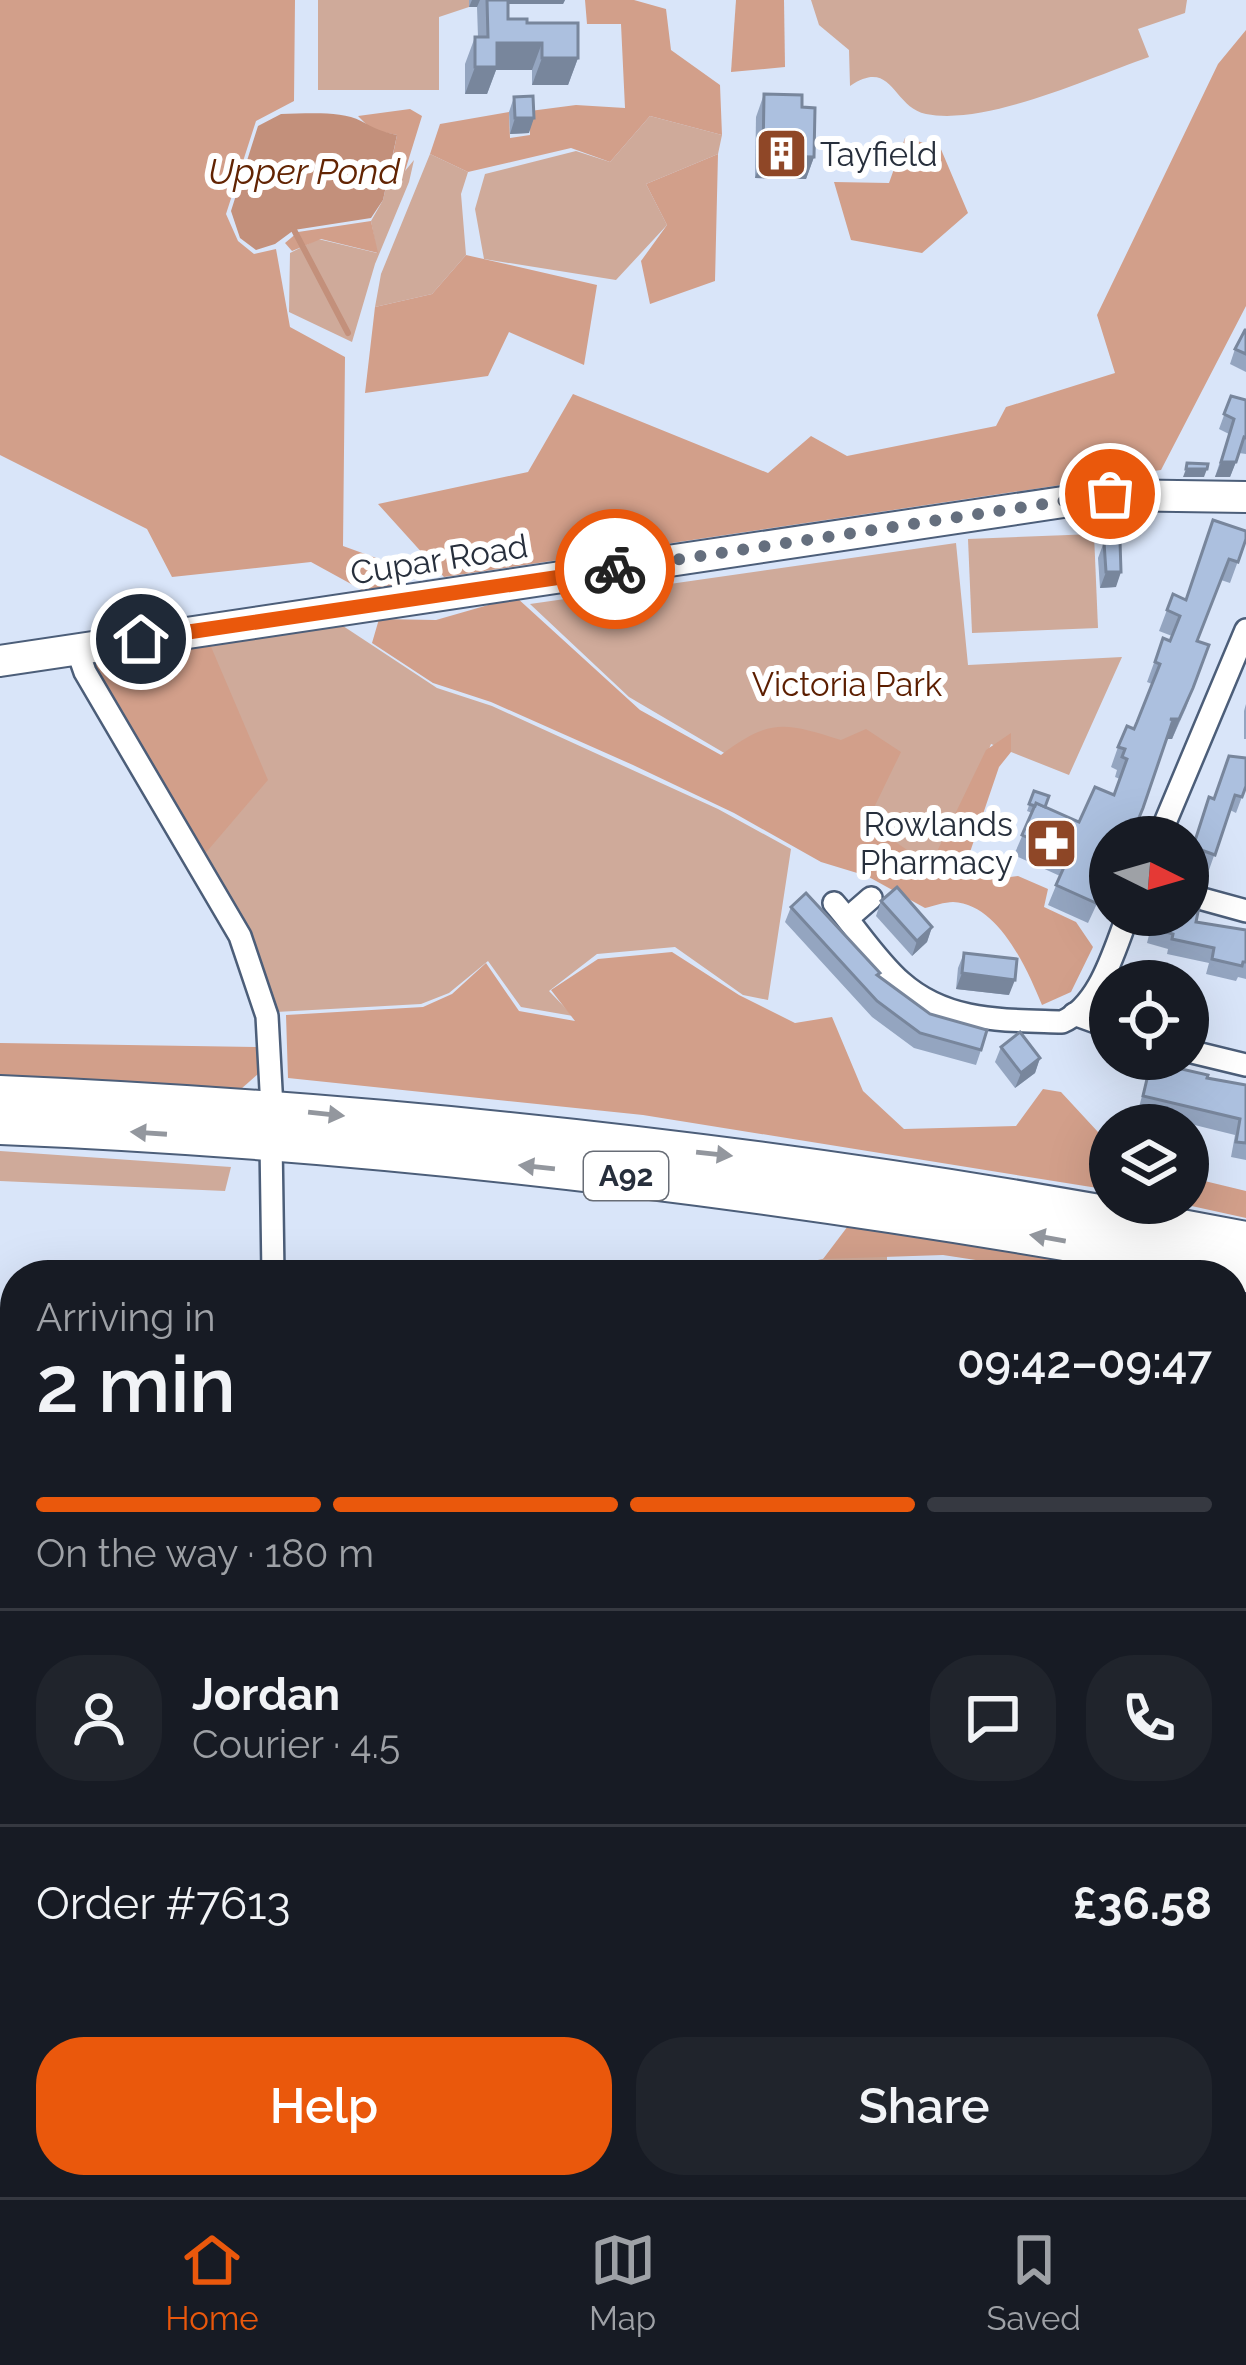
<!DOCTYPE html>
<html lang="en">
<head>
<meta charset="utf-8">
<style>
	body { margin:0; font-family:Raleway,sans-serif; background:#20242c; color:#f1f3f6; height:100vh; display:flex; flex-direction:column; font-size:45px; white-space:nowrap }
	* { box-sizing:border-box; margin:0 }
	p { font-size:39px; color:#9ea1a6 }
	.icon { flex:none; width:66px; height:66px; fill:none; stroke:currentColor; stroke-width:2; stroke-linecap:round; stroke-linejoin:round }
	.map { position:relative; flex:1; overflow:hidden }
	.details { position:absolute; left:0px; top:1260px; width:1248px; height:939px; display:flex; flex-direction:column; background:#171b24; border-radius:48px 48px 0 0; box-shadow:0 12px 48px #0002 }
	.details>* { flex:none }
	.needle { width:78px; rotate:95deg }
	.buttons { position:absolute; left:1089px; top:816px; display:grid; gap:24px }
	.buttons a { display:grid; place-items:center; width:120px; height:120px; border-radius:50%; background:#171b24; box-shadow:0 12px 48px #0002; font-size:60px }
	.pin { position:absolute; display:grid; place-items:center; width:102px; height:102px; color:#fff; margin:-51px; border:6px solid #fff; border-radius:50%; box-shadow:0 3px 12px #0007 }
	.courier { position:absolute; display:grid; place-items:center; width:120px; height:120px; margin:-60px; border:9px solid #ea580c; border-radius:50%; background:#fff; color:#222; box-shadow:0 3px 15px #0007 }
	.overview em { font-style:normal; font-weight:600 }
	.overview div { display:flex; flex-direction:column-reverse }
	.overview { display:flex; align-items:center; justify-content:space-between; height:204px; padding:0 36px }
	h1 { font-size:78px; font-weight:600; line-height:90px }
	.bar { display:grid; grid-template-columns:repeat(4,1fr); gap:18px 12px; align-content:center; height:144px; padding:0 36px }
	.bar i { height:15px; border-radius:9px; background:#363941 }
	.bar .on { background:#ea580c }
	.bar p { grid-column:span 4 }
	.line { display:flex; align-items:center; gap:30px; padding:0 36px; border-top:3px solid #363941 }
	.line div { flex:1 }
	.round { display:grid; place-items:center; flex:none; width:126px; height:126px; border-radius:48px; background:#20242c }
	.button { display:flex; gap:24px; margin-top:auto; padding:24px 36px }
	.button a { flex:1; height:138px; border-radius:48px; background:#ea580c; color:#fff; font-size:48px; font-weight:600; line-height:138px; text-align:center }
	.button a+a { background:#20242c; color:#f1f3f6 }
	.menu { display:flex; justify-content:space-around; align-items:center; height:168px; border-top:3px solid #363941; background:#171b24; font-size:33px; color:#9ea1a6 }
	.menu a { display:grid; justify-items:center; gap:6px }
	.menu .on { color:#ea580c }
	.map>svg:first-child { display:block }
</style>
</head>
<body>
<div class="map">
<svg width="1246" height="2197" viewBox="0 0 1246 2197">
	<rect width="100%" height="100%" fill="#d9e5f9"/>
	<g fill="#cfaa9a">
		<polygon points="318,0 469,0 469,7 439,17 439,90 318,90"/>
		<path d="M811,0h376l-2,13 -47,16 11,28c-60,21 -163,69 -223,57 -34,-7 -33,-57 -76,-28l-1,-36 -30,-25z"/>
		<polygon points="650,116 722,135 718,154 646,184 667,225 616,280 484,259 475,209 485,174 576,151 610,162"/>
		<polygon points="430,154 468,172 461,194 466,255 432,294 375,307 381,274"/>
		<polygon points="414,160 409,182 375,264 352,342 289,312 290,253 318,239 377,253 371,221 383,200 390,169 405,171"/>
		<polygon points="1094,534 1098,628 972,633 968,539"/>
		<polygon points="956,543 968,665 1122,657 1069,775 991,744 937,878 629,697 530,604"/>
		<polygon points="337,622 437,688 492,706 718,809 791,849 768,1000 743,995 675,947 597,954 549,991 573,1016 521,1007 488,961 449,993 421,1004 276,1012 253,945 92,660"/>
		<polygon points="0,1151 231,1167 225,1191 0,1181"/>
		<polygon points="887,1244 887,1275 753,1275"/>
	</g>
	<g fill="#d29f8a">
		<polygon points="0,0 295,0 294,101 256,121 226,214 238,241 254,254 276,249 290,327 345,357 343,546 401,567 405,585 373,596 311,562 172,577 147,529 0,455"/>
		<polygon points="585,0 634,0 666,9 671,50 720,85 722,135 650,116 610,162 571,148 468,172 430,154 440,124 509,112 510,138 530,135 530,111 576,105 625,108 621,24 587,24"/>
		<polygon points="736,0 784,0 785,67 731,72"/>
		<polygon points="1246,30 1246,306 1161,470 444,577 378,504 528,472 573,394 768,473 811,436 847,456 996,426 1006,407 1115,373 1097,315 1218,64"/>
		<polygon points="410,109 422,116 405,171 390,169 397,135 372,130 358,116"/>
		<polygon points="905,138 940,147 968,213 922,253 851,240 834,182 889,183"/>
		<polygon points="718,154 715,281 650,304 641,261 667,225 646,184"/>
		<polygon points="371,221 378,253 321,239 292,251 285,243 298,232"/>
		<polygon points="466,255 597,285 584,365 509,332 488,376 365,393 375,307 432,294"/>
		<path d="M516,597l124,113 81,45c49,-37 63,-33 120,-15l25,-11 35,23 -34,70 63,44 56,-116 25,-17v19l-12,15 -31,91 18,22 32,-4 30,13 -4,18 32,15 17,25 -22,45 -29,13c-15,-36 -43,-101 -89,-103 -8,0 -20,4 -28,6l-58,-32 -46,-14 -87,-49 -101,-48 -142,-63 -58,-19 -61,-40 7,-24 57,1z"/>
		<polygon points="209,642 268,780 203,856 92,660"/>
		<polygon points="672,952 739,995 795,1023 832,1017 863,1091 904,1129 1016,1126 1043,1089 1061,1092 1110,1145 1110,1190 643,1115 288,1078 286,1015 423,1007 452,994 486,963 519,1011 575,1021 551,990 598,959"/>
		<polygon points="0,1043 258,1047 258,1074 241,1089 0,1076"/>
		<polygon points="1188,1177 1246,1191 1246,1218 1178,1203 1188,1203"/>
		<polygon points="851,1222 1056,1256 1142,1275 1073,1275 943,1255 823,1259"/>
		<polygon points="1246,2011 1246,2180 1221,2197 1054,2197 1049,2184 1233,2184 1233,2018"/>
	</g>
	<path fill="#c3907b" d="M281,114c22,0 59,-4 80,7 13,7 21,11 36,14l-14,65 -12,18 -77,12 -19,14 -19,6 -16,-12 -9,-27 27,-85z"/>
	<g fill="none" stroke-linecap="round" stroke-linejoin="round">
		<polyline stroke="#c3907b" stroke-width="6" points="294,230 348,333"/>
		<defs>
			<g id="minor">
				<polyline points="77,649 85,672 240,936 267,1016 272,1108"/>
				<polyline points="1159,837 1246,630"/>
				<polyline points="1188,895 1246,911"/>
				<path d="M834,903c22,25 42,57 67,79 46,41 103,38 161,40 38,-16 52,-72 66,-107"/>
				<polyline points="848,918 871,898"/>
				<polyline points="1074,1014 1110,1027"/>
				<polyline points="1188,1051 1246,1065"/>
				<polyline points="271,1141 273,1275"/>
				<polyline points="297,2184 298,2197"/>
			</g>
			<polyline id="secondary" points="0,661 1110,495 1246,497"/>
			<g id="trunk">
				<path d="M0,1094c418,18 835,66 1246,146"/>
				<path d="M0,1126c420,17 833,72 1246,148"/>
			</g>
		</defs>
		<use href="#minor" stroke="#4c5e79" stroke-width="26"/>
		<use href="#secondary" stroke="#4c5e79" stroke-width="34"/>
		<use href="#trunk" stroke="#4c5e79" stroke-width="40"/>
		<use href="#minor" stroke="#fff" stroke-width="21"/>
		<use href="#secondary" stroke="#fff" stroke-width="30"/>
		<use href="#trunk" stroke="#fff" stroke-width="36"/>
	</g>
	<g fill="#94a5c0">
		<polygon points="469,0 565,0 563,4 508,4 508,19 527,23 578,58 568,85 532,85 532,70 496,70 487,94 465,94 465,64 475,37 478,37 477,7 469,7"/>
		<polygon points="764,94 802,107 814,157 806,179 755,178 756,117"/>
		<polygon points="514,97 529,133 510,134 509,112"/>
		<polygon points="1246,330 1246,372 1230,364 1235,349"/>
		<polygon points="1231,396 1246,400 1246,454 1239,453 1230,477 1215,477 1229,434 1219,429"/>
		<polygon points="1246,539 1230,583 1221,580 1197,641 1209,645 1186,708 1172,739 1167,739 1136,829 1110,837 1110,886 1105,897 1101,895 1088,923 1048,905 1060,876 1014,855 1032,813 1027,811 1034,791 1045,807 1079,822 1114,795 1120,779 1115,777 1117,770 1111,767 1118,747 1134,729 1152,684 1147,682 1163,638 1170,641 1172,636 1159,631 1173,594 1186,600"/>
		<polygon points="1104,542 1116,587 1100,588 1098,558"/>
		<polygon points="1246,704 1246,739 1244,739 1244,711"/>
		<polygon points="1246,786 1236,813 1230,810 1209,870 1188,863 1209,797 1214,799"/>
		<polygon points="881,901 932,927 927,942 912,956 876,916"/>
		<polygon points="791,907 880,973 878,976 981,1050 976,1065 914,1048 872,1017 785,922"/>
		<polygon points="1154,915 1188,915 1196,922 1246,930 1246,979 1238,977 1236,981 1206,974 1209,963 1167,954 1168,949 1147,943"/>
		<polygon points="964,953 1009,995 956,989 958,968"/>
		<polygon points="1001,1047 1040,1058 1035,1073 1015,1088 995,1062"/>
		<polygon points="1151,1062 1207,1078 1246,1085 1246,1160 1231,1157 1235,1135 1138,1111"/>
	</g>
	<g fill="#78869c">
		<polygon points="472,0 480,0 477,7 469,7"/>
		<polygon points="500,0 565,0 563,4 498,4"/>
		<polygon points="497,43 542,43 532,70 496,70 487,94 465,94 475,67"/>
		<polygon points="542,58 578,58 568,85 532,85"/>
		<polygon points="515,118 534,118 529,133 510,134"/>
		<polygon points="763,156 814,157 806,179 755,178"/>
		<polygon points="1221,462 1236,462 1230,477 1215,477"/>
		<polygon points="1186,469 1207,469 1204,477 1183,477"/>
		<polygon points="1106,572 1121,572 1116,587 1100,588"/>
		<polygon points="1193,688 1172,739 1162,739"/>
		<polygon points="932,927 927,942 912,956 917,941"/>
		<polygon points="962,973 1015,980 1009,995 956,989"/>
		<polygon points="1040,1058 1035,1073 1015,1088 1021,1073"/>
	</g>
	<g fill="#acc0df" stroke="#78869c" stroke-width="3">
		<polygon points="487,0 508,0 508,19 527,19 527,23 578,23 578,58 542,58 542,43 497,43 497,67 475,67 475,37 488,37"/>
		<polygon points="764,94 802,95 802,107 815,108 814,157 763,156"/>
		<polygon points="533,96 534,118 515,118 514,97"/>
		<polygon points="1245,330 1246,330 1246,354 1235,349"/>
		<polygon points="1231,396 1246,400 1246,438 1244,437 1236,462 1221,462 1234,419 1224,414"/>
		<polygon points="1187,463 1208,464 1207,469 1186,469"/>
		<polygon points="1213,520 1246,531 1246,539 1238,562 1229,559 1197,641 1209,645 1193,688 1179,719 1170,719 1173,720 1143,808 1131,837 1110,837 1110,875 1108,874 1096,903 1056,885 1069,856 1022,835 1036,803 1079,822 1095,787 1114,795 1127,759 1122,757 1125,749 1118,747 1127,726 1134,729 1137,722 1160,664 1155,662 1163,638 1170,641 1180,616 1167,610 1173,594 1186,600"/>
		<polygon points="1120,541 1121,572 1106,572 1104,542"/>
		<polygon points="1229,756 1246,758 1246,786 1242,797 1235,795 1215,855 1193,847 1209,797 1214,799"/>
		<polygon points="1034,791 1049,796 1045,807 1036,803 1035,806 1029,804"/>
		<polygon points="897,887 932,927 917,941 881,901"/>
		<polygon points="806,893 880,973 877,975 930,1014 987,1030 981,1050 920,1033 877,1001 791,907"/>
		<polygon points="1188,900 1200,902 1196,922 1246,930 1246,962 1243,962 1242,966 1212,959 1214,948 1172,939 1173,934 1152,928 1155,915 1188,915"/>
		<polygon points="964,953 1017,959 1015,980 962,973"/>
		<polygon points="1020,1032 1040,1058 1021,1073 1001,1047"/>
		<polygon points="1151,1062 1208,1075 1207,1078 1246,1085 1246,1143 1236,1142 1240,1119 1143,1096"/>
	</g>
	<defs><path id="oneway-solid" d="M-6-.8H1V-3.2L6.5 0L1 3.2V.8H-6Z" transform="scale(3)"/></defs>
	<g fill="#93979e">
		<use href="#oneway-solid" transform="translate(326 1114) rotate(6)"/>
		<use href="#oneway-solid" transform="translate(149 1133) rotate(-176)"/>
		<use href="#oneway-solid" transform="translate(714 1154) rotate(6)"/>
		<use href="#oneway-solid" transform="translate(537 1167) rotate(-174)"/>
		<use href="#oneway-solid" transform="translate(1048 1238) rotate(-170)"/>
	</g>
	<g fill="none" stroke-linecap="round" stroke-linejoin="round">
		<polyline stroke="#656f7e" stroke-width="12" stroke-dasharray="0 21.6" points="615,569 1110,494"/>
		<polyline stroke="#ea580c" stroke-width="15" points="141,639 615,569"/>
	</g>
	<defs>
		<symbol id="building-square" viewBox="-11 -11 22 22"><rect x="-9" y="-9" width="18" height="18" rx="4" fill="#8f4727" stroke="#fff"/><path d="M-4-6H4V6H1V3H-1V6H-4ZM-2.5-4.3h1.7v1.8h-1.7ZM.8-4.3h1.7v1.8H.8ZM-2.5-1h1.7V.8h-1.7ZM.8-1h1.7V.8H.8Z" fill="#fff"/></symbol>
		<symbol id="pharmacy-square" viewBox="-11 -11 22 22"><rect x="-9" y="-9" width="18" height="18" rx="4" fill="#8f4727" stroke="#fff"/><path d="M-2-6h4v4h4v4h-4v4h-4v-4h-4v-4h4Z" fill="#fff"/></symbol>
	</defs>
	<g fill-rule="evenodd">
		<use href="#building-square" x="752" y="124" width="59" height="59"/>
		<use href="#pharmacy-square" x="1022" y="814" width="59" height="59"/>
	</g>
	<g text-anchor="middle" stroke-width="12" stroke-linejoin="round" paint-order="stroke">
		<rect fill="#fff" stroke="#686d76" stroke-width="3" x="584" y="1152" width="84" height="48" rx="9"/>
		<g font-size="30" font-weight="bold" fill="#272f3c">
			<text x="626" y="1186">A92</text>
		</g>
		<g font-size="33" fill="#272f3c" stroke="#fff" text-anchor="start">
			<text x="820" y="166">Tayfield</text>
			<text x="1013" y="836" text-anchor="end">Rowlands<tspan x="1013" dy="38">Pharmacy</tspan></text>
		</g>
		<g font-size="33" fill="#272f3c" stroke="#fff">
			<text transform="translate(439 559) rotate(-9)" y="12">Cupar Road</text>
		</g>
		<g font-size="33" fill="#5c1e00" stroke="#fff">
			<text x="847" y="696">Victoria Park</text>
		</g>
		<g font-size="36" font-style="italic" fill="#622403" stroke="#fff">
			<text x="304" y="184">Upper Pond</text>
		</g>
	</g>
</svg>
<div class="buttons">
<a><svg class="needle" viewBox="-14 -14 28 28"><path d="M0-13l5 13h-10z" fill="#e53935"/><path d="M0 13l5-13h-10z" fill="#9ea1a6"/></svg></a>
<a><svg class="icon" aria-label="locate" viewBox="0 0 24 24"><circle cx="12" cy="12" r="6"/><path d="M12 2v4M12 18v4M2 12h4M18 12h4"/></svg></a>
<a><svg class="icon" aria-label="layers" viewBox="0 0 24 24"><path d="M12 4l9 5-9 5-9-5zM3 14l9 5 9-5"/></svg></a>
</div>
<div class="pin" style="left:1110px;top:494px;background:#ea580c"><svg class="icon" aria-label="bag" viewBox="0 0 24 24"><path d="M5 8h14l-1 12H6zM9 8a3 3 0 0 1 6 0"/></svg></div>
<div class="pin" style="left:141px;top:639px;background:#1f2937"><svg class="icon" aria-label="home" viewBox="0 0 24 24"><path d="M3 11l9-7 9 7M6 9v11h12V9"/></svg></div>
<div class="courier" style="left:615px;top:569px"><svg class="icon" aria-label="bike" viewBox="0 0 24 24"><circle cx="6" cy="16" r="4"/><circle cx="18" cy="16" r="4"/><path d="M6 16l4-8h5l3 8M10 8l3 8H6M13 5h3"/></svg></div>
<section class="details">
<div class="overview"><div><h1>2 min</h1><p>Arriving in</p></div><em>09:42–09:47</em></div>
<div class="bar"><i class="on"></i><i class="on"></i><i class="on"></i><i></i><p>On the way · 180 m</p></div>
<div class="line" style="height:216px"><a class="round"><svg class="icon" aria-label="person" viewBox="0 0 24 24"><circle cx="12" cy="8" r="4"/><path d="M4 21q1-7 8-7t8 7"/></svg></a><div><b>Jordan</b><p>Courier · 4.5</p></div><a class="round"><svg class="icon" aria-label="chat" viewBox="0 0 24 24"><path d="M4 5h16v11H9l-5 4z"/></svg></a><a class="round"><svg class="icon" aria-label="phone" viewBox="0 0 24 24"><path d="M5 4h4l2 5-3 2q2 4 5 5l2-3 5 2v4C11 20 4 13 5 4z"/></svg></a></div>
<div class="line" style="height:156px"><div>Order #7613</div><b>£36.58</b></div>
<div class="button"><a>Help</a><a>Share</a></div>
</section>
</div>
<nav class="menu">
<a class="on"><svg class="icon" aria-label="home" viewBox="0 0 24 24"><path d="M3 11l9-7 9 7M6 9v11h12V9"/></svg>Home</a>
<a><svg class="icon" aria-label="map" viewBox="0 0 24 24"><path d="M3 6l6-2 6 2 6-2v14l-6 2-6-2-6 2zM9 4v14M15 6v14"/></svg>Map</a>
<a><svg class="icon" aria-label="saved" viewBox="0 0 24 24"><path d="M7 4h10v16l-5-4-5 4z"/></svg>Saved</a>
</nav>
</body>
</html>
